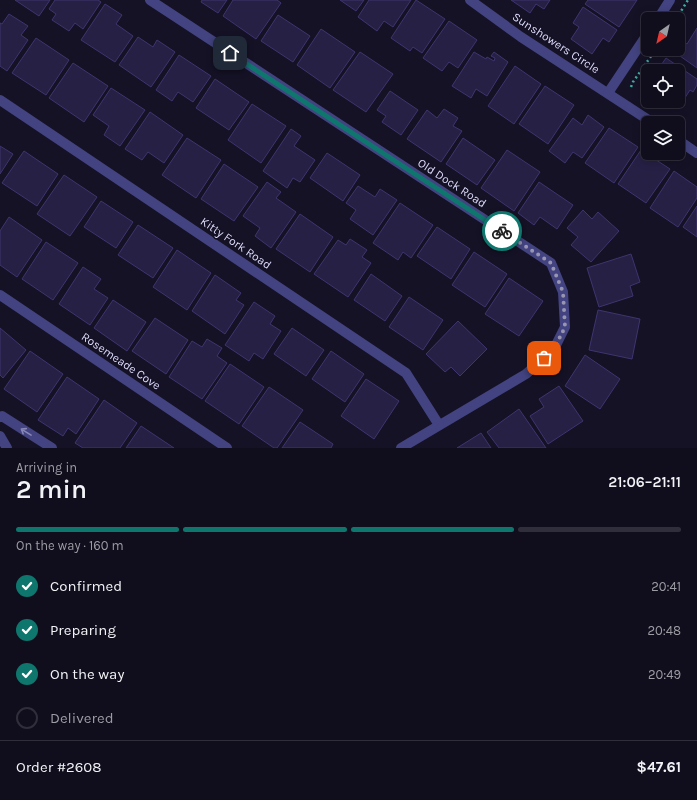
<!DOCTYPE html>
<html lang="en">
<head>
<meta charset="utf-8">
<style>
	body { margin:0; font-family:Karla,sans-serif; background:#1e1c29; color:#f1f3f6; height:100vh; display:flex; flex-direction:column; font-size:15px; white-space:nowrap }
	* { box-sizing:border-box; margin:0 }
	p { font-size:13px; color:#9c9ca3 }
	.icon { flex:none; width:22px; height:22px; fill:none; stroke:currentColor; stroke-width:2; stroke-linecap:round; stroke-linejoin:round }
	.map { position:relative; height:448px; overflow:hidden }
	.sheet { display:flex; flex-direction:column; background:#100e1c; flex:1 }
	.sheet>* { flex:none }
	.needle { width:26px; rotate:214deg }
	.fabs { position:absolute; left:641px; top:12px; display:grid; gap:8px }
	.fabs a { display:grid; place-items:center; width:44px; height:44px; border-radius:6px; background:#100e1c; box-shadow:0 2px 10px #0003,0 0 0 1px #302e3b; font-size:20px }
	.pin { position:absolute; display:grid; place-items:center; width:34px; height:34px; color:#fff; margin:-17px; border-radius:8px; box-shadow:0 2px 6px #0006 }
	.courier { position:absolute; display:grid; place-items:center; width:40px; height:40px; margin:-20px; border:3px solid #0f766e; border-radius:50%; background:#fff; color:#222; box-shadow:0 1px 5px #0007 }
	.head em { font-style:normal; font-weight:600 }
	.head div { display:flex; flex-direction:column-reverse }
	.head { display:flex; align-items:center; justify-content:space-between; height:68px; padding:0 16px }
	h1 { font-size:26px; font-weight:600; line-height:30px }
	.bar { display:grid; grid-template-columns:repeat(4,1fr); gap:6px 4px; align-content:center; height:48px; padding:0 16px }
	.bar i { height:5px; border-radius:3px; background:#302e3b }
	.bar .current { background:#0f766e }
	.bar p { grid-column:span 4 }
	.line { display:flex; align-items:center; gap:10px; padding:0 16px; border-top:1px solid #302e3b }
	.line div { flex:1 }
	ol { padding:0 16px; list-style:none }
	li { display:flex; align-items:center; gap:12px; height:44px }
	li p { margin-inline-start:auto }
	li .icon { padding:4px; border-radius:50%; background:#0f766e; color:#fff; stroke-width:4 }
	li:last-child { color:#9c9ca3 }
	li i { width:22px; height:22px; border:2px solid #302e3b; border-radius:50% }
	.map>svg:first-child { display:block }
</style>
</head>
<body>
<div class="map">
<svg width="697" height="448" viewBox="0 0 697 448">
	<rect width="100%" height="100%" fill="#151226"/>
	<g fill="#262045" stroke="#3e356f">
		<polygon points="15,0 50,0 39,16"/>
		<polygon points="55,0 98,0 101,2 83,29 75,23 69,31 52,20 56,14 49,9"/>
		<polygon points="202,0 227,0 218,13 201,2"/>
		<polygon points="233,0 277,0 281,3 256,39 223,16"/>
		<polygon points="340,0 364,0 356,11"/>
		<polygon points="369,0 411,0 393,27 384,21 377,31 358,17"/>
		<polygon points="416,0 445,19 422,53 413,47 410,51 391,38"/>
		<polygon points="511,0 550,0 544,9 536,4 530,13"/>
		<polygon points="588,0 637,0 619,27 585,4"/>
		<polygon points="105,4 122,15 116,24 133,36 115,62 81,40"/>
		<polygon points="583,7 617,30 609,42 603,38 592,54 571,39 579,27 573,23"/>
		<polygon points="9,14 28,26 21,35 28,40 7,71 0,66 0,23 2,24"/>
		<polygon points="278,15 310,36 293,62 261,41"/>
		<polygon points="449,21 477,40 458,68 449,62 442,71 423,58"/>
		<polygon points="697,28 697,68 670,49 678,49 678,38 687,44"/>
		<polygon points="321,29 355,52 330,88 297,65"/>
		<polygon points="138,37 153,47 157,40 175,52 151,87 119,65"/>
		<polygon points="36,38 69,60 46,95 12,73"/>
		<polygon points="360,52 393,74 366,112 333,90"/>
		<polygon points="474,52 486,59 487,57 494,61 495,58 491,56 494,52 508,62 487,96 476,89 471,98 452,86"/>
		<polygon points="179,55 211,76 193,102 178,92 172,101 156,90"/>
		<polygon points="666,58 697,79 697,85 693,92 690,90 679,107 670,101 678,101 678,71 657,71"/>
		<polygon points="73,63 108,86 84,122 49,98"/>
		<polygon points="515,66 541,84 514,124 488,106"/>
		<polygon points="215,79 249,102 229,130 196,108"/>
		<polygon points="545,86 574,105 548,144 519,124"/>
		<polygon points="111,88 145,110 120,146 104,135 109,126 93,115"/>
		<polygon points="390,91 418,110 401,135 382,122 386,116 377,110"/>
		<polygon points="252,104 286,126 261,163 228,140"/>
		<polygon points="444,109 458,118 453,126 462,131 441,162 407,139 427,110 437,118"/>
		<polygon points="150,112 183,135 164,163 148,152 142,160 125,149"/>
		<polygon points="588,115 604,127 582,158 573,152 565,163 549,151 573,118 582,125"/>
		<polygon points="609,128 638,147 614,183 585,163"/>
		<polygon points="291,129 301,136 294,146 315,160 300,182 293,178 287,188 263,171"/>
		<polygon points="187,138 221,160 196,198 162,175"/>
		<polygon points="463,138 495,160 477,185 446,164"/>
		<polygon points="0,146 13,154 0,174"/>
		<polygon points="507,150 540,172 514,211 481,188"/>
		<polygon points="641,150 670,169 646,203 618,184"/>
		<polygon points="24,151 58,174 37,206 2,183"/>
		<polygon points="327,153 360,175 343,201 310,178"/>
		<polygon points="224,164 258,187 234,221 201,199"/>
		<polygon points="674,171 697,187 697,198 678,227 650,208"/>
		<polygon points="64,175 97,197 70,236 37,214"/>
		<polygon points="267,182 281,192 276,198 296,212 271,248 255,236 260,228 243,216"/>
		<polygon points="539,182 573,205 557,229 540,217 534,225 518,213"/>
		<polygon points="358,186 375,197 380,189 397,200 373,235 350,219 356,210 346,203"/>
		<polygon points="101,201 133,222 116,248 84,227"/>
		<polygon points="400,203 433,225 411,258 403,252 398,260 373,243"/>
		<polygon points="697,206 697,237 683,227"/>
		<polygon points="583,210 592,219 598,212 619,231 591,262 571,245 578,237 567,228"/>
		<polygon points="300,214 333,237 310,272 276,249"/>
		<polygon points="9,217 42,240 17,277 0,265 0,231"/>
		<polygon points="138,225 173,248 153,278 118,255"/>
		<polygon points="437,227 470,249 451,279 417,256"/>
		<polygon points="350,239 367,250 362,257 371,263 348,297 314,274 338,240 346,245"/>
		<polygon points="46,242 78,263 53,300 22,279"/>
		<polygon points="177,250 211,273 187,310 153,287"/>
		<polygon points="474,252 507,274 485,307 452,285"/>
		<polygon points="631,254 640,282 630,286 633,296 599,307 587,268"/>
		<polygon points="83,267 101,279 94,289 108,298 90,325 59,304"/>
		<polygon points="371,274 402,296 385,321 354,300"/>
		<polygon points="215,275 241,293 236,300 244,305 225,334 192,311"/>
		<polygon points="509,278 543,301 519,336 485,314"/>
		<polygon points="409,297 443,320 423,350 389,327"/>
		<polygon points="113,300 146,322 127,351 94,328"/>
		<polygon points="254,302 275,316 270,324 281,331 263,359 254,353 249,361 225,345"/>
		<polygon points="598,310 640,319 632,359 589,350"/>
		<polygon points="155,318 188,340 166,374 132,351"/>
		<polygon points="458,321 487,349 460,376 451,367 445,372 426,354"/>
		<polygon points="0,328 26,350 3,378 0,375"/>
		<polygon points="292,328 324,350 306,376 274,354"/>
		<polygon points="207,339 222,348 217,356 227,363 202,399 169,377 192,341 202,347"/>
		<polygon points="30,351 63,374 37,412 4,389"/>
		<polygon points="331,351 364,374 345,402 312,379"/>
		<polygon points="585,355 620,379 600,409 565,386"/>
		<polygon points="230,364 264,387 239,424 205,401"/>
		<polygon points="67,377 99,399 76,434 68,428 63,436 38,420"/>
		<polygon points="366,379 399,401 374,439 341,416"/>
		<polygon points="559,386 583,421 548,444 530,416 544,407 539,399"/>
		<polygon points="269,387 303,410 277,448 274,448 242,426"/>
		<polygon points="104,400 137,423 120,448 83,448 75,443"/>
		<polygon points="519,409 546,448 499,448 487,432"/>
		<polygon points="300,422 333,444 331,448 282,448"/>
		<polygon points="141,426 174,448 126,448"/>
		<polygon points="481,433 491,448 457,448"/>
	</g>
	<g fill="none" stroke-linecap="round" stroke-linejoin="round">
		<g stroke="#3daea1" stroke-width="2.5" stroke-dasharray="2 3" stroke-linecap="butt">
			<polyline points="676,19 688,0"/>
			<polyline points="631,87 633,82 656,49"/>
		</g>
		<g stroke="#424380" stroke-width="10">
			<polyline points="150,0 551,263 563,292 565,327 554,349 526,374 401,448"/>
			<polyline points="470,0 521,37 653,123"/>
			<polyline points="658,19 670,0"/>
			<polyline points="608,93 648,33"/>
			<polyline points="0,100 406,373 439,425"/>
			<polyline points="678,140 697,153"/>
			<polyline points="0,295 227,448"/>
			<polyline points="0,417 2,416 52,448"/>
			<polyline points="0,436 7,448"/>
		</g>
	</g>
	<defs><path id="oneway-shaft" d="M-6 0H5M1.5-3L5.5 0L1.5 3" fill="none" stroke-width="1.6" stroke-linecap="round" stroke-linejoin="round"/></defs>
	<use stroke="#8887b7" href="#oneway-shaft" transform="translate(26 432) rotate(-148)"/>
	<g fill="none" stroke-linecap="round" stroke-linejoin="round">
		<polyline stroke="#9795b0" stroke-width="4" stroke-dasharray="0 7.2" points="502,231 551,263 563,292 565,327 554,349 544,358"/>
		<polyline stroke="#0f766e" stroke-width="5" points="230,53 502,231"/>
	</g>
	<g text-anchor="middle" stroke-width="3" stroke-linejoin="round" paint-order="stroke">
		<g font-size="12" fill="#dddbfb" stroke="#151226">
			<text transform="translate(556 43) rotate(33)" y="4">Sunshowers Circle</text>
			<text transform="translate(452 183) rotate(33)" y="4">Old Dock Road</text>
			<text transform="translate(236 243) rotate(34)" y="4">Kitty Fork Road</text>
			<text transform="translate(121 361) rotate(34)" y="4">Rosemeade Cove</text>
		</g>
	</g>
</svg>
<div class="fabs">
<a><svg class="needle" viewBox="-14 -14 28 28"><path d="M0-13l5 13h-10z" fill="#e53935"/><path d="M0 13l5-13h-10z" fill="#9c9ca3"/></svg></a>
<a><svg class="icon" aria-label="locate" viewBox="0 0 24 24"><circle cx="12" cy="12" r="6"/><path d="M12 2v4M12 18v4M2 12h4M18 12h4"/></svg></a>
<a><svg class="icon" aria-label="layers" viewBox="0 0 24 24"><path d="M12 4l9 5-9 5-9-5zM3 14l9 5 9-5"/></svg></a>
</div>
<div class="pin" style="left:544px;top:358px;background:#ea580c"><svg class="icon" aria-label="bag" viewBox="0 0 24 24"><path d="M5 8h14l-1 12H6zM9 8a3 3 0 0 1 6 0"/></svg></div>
<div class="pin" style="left:230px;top:53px;background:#1f2937"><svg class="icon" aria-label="home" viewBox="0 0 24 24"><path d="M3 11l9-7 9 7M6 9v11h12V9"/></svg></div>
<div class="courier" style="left:502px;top:231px"><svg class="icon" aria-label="bike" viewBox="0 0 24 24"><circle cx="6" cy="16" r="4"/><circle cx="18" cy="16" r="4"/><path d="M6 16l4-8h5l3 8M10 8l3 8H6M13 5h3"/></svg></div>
</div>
<section class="sheet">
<div class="head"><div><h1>2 min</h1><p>Arriving in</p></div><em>21:06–21:11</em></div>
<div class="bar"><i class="current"></i><i class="current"></i><i class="current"></i><i></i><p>On the way · 160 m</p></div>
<ol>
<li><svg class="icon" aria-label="check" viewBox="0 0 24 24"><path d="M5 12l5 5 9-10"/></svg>Confirmed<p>20:41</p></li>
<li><svg class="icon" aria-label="check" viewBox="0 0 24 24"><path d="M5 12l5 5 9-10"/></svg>Preparing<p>20:48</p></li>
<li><svg class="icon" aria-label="check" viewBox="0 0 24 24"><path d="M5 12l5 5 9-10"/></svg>On the way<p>20:49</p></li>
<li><i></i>Delivered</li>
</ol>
<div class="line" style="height:52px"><div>Order #2608</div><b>$47.61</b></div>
</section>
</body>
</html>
